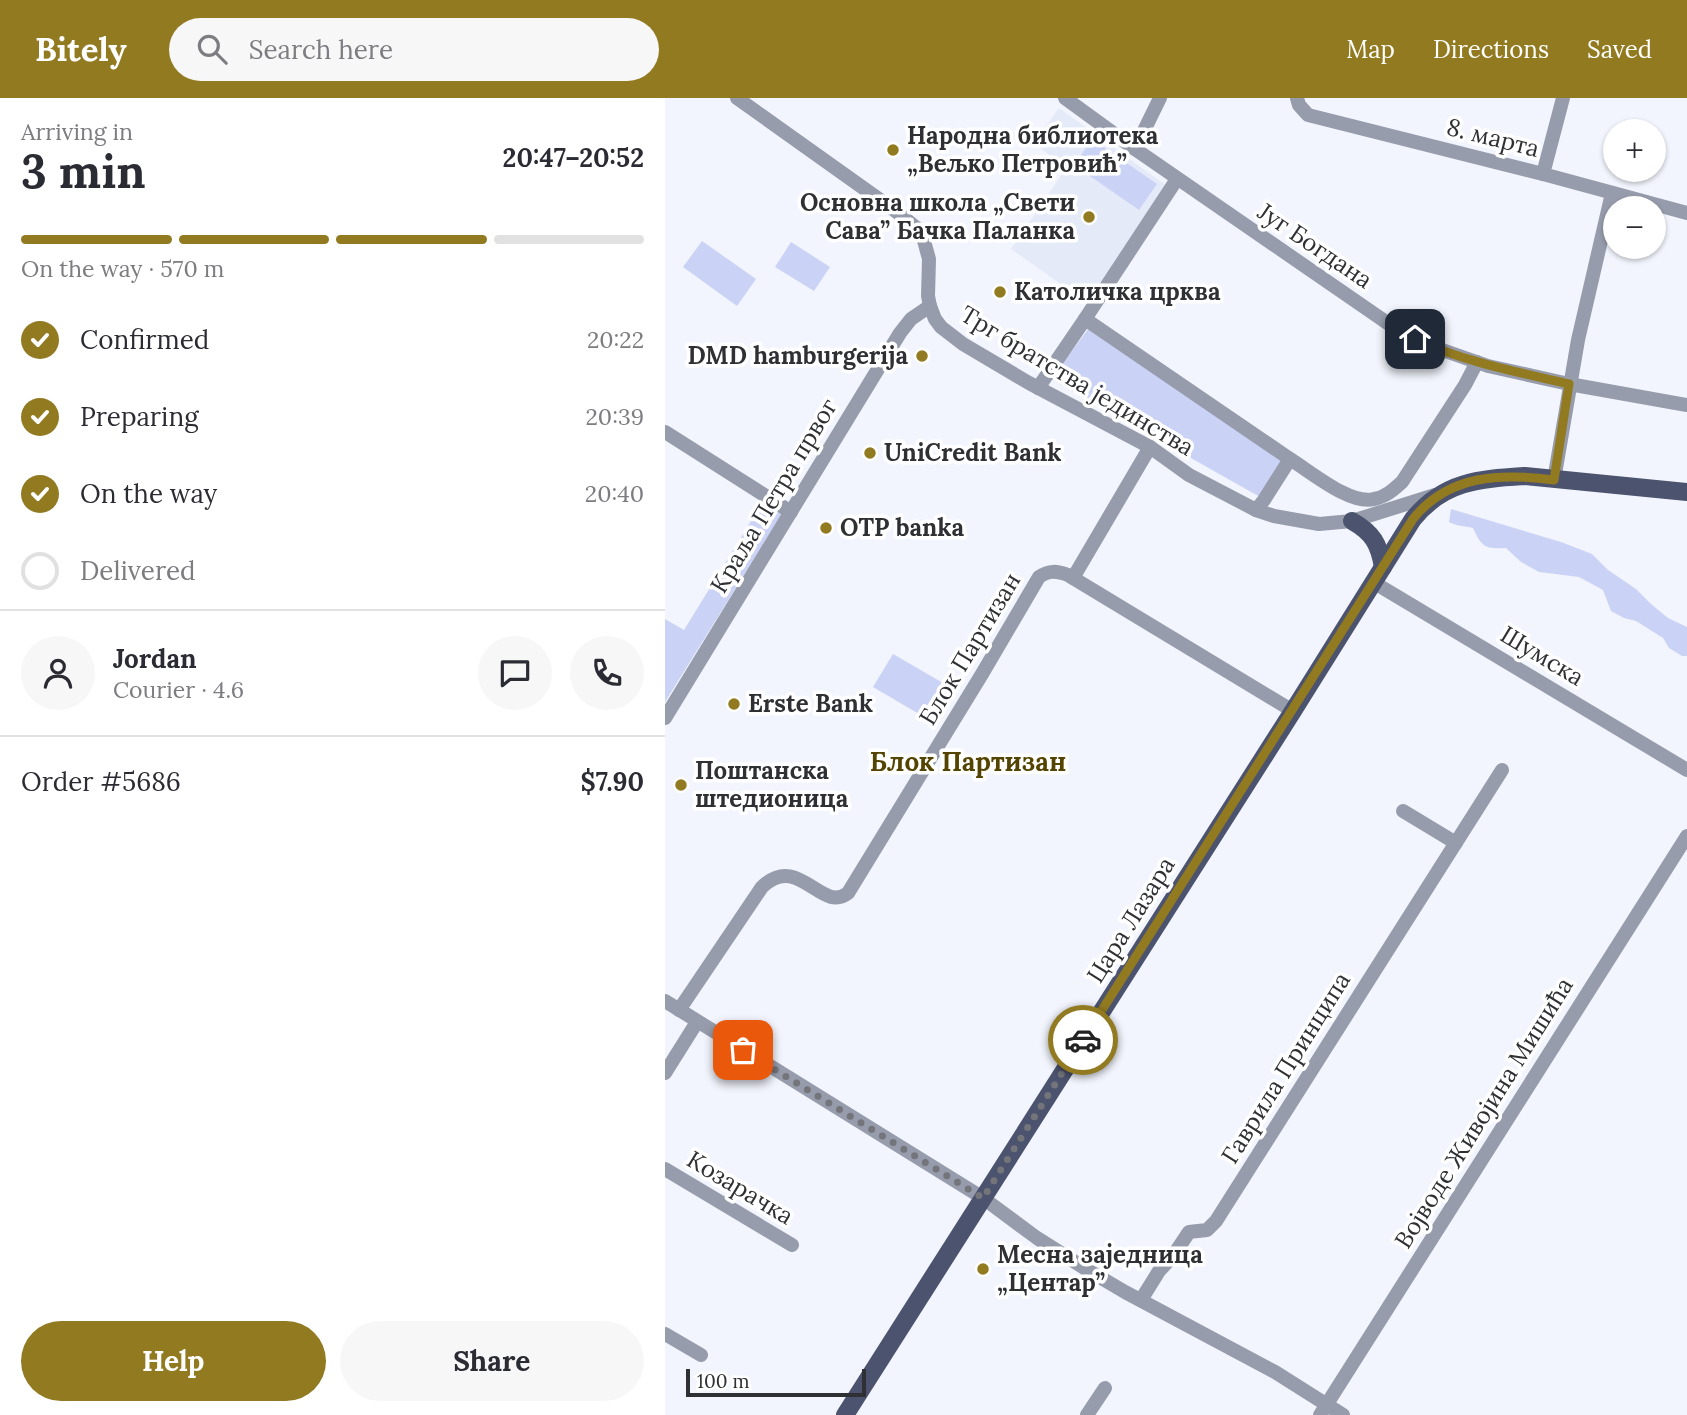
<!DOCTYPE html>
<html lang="en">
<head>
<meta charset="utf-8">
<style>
	body { margin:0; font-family:Lora,serif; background:#f7f7f7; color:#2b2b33; height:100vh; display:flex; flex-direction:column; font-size:26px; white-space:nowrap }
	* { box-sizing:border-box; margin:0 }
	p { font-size:23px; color:#7c7c81 }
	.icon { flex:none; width:38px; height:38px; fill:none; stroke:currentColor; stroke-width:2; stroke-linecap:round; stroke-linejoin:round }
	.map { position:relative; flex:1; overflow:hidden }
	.drawer { display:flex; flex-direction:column; background:#fff; width:665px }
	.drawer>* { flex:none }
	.fabs { position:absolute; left:938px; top:21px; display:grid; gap:14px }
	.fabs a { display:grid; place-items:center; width:63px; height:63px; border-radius:50%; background:#fff; box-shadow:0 2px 5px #0004; font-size:35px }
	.scale { position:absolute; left:21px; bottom:18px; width:180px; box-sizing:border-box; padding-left:7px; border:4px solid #2f3033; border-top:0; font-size:19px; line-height:24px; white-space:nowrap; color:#2f3033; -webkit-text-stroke:5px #fff; paint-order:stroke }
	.pin { position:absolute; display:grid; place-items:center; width:60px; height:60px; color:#fff; margin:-30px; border-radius:14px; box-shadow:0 4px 10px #0006 }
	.courier { position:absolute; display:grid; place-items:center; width:70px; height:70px; margin:-35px; border:5px solid #927a21; border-radius:50%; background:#fff; color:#222; box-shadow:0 2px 9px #0007 }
	.summary em { font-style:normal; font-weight:800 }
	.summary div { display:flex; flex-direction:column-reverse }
	.summary { display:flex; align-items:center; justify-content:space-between; height:119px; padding:0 21px }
	h1 { font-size:46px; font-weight:800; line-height:52px }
	.bar { display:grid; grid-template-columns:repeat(4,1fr); gap:10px 7px; align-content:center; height:84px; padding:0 21px }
	.bar i { height:9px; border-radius:5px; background:#e1e1e2 }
	.bar .selected { background:#927a21 }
	.bar p { grid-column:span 4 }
	.line { display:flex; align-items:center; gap:18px; padding:0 21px; border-top:2px solid #e1e1e2 }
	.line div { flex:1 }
	.round { display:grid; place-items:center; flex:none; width:74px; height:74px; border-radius:37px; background:#f7f7f7 }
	ol { padding:0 21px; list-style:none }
	li { display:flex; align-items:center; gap:21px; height:77px }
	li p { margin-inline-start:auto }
	li .icon { padding:7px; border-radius:50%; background:#927a21; color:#fff; stroke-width:4 }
	li:last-child { color:#7c7c81 }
	li i { width:38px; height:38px; border:4px solid #e1e1e2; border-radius:50% }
	.primary-button { display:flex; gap:14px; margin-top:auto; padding:14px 21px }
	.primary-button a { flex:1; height:80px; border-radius:42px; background:#927a21; color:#fff; font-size:28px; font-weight:800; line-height:80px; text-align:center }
	.primary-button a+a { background:#f7f7f7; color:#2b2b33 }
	header { display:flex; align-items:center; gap:42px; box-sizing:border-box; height:98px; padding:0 35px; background:#927a21; color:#fff }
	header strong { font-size:33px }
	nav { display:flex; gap:38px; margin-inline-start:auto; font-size:24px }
	.search { width:490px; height:63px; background:#f7f7f7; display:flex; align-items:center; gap:18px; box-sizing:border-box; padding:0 24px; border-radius:38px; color:#7c7c81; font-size:26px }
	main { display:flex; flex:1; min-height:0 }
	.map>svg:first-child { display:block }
</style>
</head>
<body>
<header>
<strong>Bitely</strong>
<div class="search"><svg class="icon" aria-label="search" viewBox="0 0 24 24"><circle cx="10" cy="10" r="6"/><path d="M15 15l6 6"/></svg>Search here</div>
<nav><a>Map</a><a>Directions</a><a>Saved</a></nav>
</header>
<main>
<section class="drawer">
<div class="summary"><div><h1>3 min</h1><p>Arriving in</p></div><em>20:47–20:52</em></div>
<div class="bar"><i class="selected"></i><i class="selected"></i><i class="selected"></i><i></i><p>On the way · 570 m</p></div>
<ol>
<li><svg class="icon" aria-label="check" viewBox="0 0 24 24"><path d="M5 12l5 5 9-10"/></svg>Confirmed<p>20:22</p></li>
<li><svg class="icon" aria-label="check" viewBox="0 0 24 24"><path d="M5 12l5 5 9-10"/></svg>Preparing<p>20:39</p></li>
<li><svg class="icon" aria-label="check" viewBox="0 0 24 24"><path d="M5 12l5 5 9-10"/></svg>On the way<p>20:40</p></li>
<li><i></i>Delivered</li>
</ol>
<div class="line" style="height:126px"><a class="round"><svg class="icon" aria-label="person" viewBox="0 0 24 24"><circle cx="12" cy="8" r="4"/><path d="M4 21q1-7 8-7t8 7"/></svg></a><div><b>Jordan</b><p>Courier · 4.6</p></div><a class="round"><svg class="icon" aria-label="chat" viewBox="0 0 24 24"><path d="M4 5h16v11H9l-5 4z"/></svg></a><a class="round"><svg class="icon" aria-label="phone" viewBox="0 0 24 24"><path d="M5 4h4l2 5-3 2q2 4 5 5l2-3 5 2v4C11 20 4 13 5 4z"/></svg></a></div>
<div class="line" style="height:91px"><div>Order #5686</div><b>$7.90</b></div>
<div class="primary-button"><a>Help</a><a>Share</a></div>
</section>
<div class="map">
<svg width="1022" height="1317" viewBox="0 0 1022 1317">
	<rect width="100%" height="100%" fill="#f2f5fd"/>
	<polygon fill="#e5eaf9" points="394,10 502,88 424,206 346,151 401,70 369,45"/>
	<g fill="#cad3f6">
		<polygon points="427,41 492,86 474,112 409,67"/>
		<polygon points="37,143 91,181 72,208 18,169"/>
		<polygon points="126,144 165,169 149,193 110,169"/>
		<polygon points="424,230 618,364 595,399 386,281"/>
		<polygon points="99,402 118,414 0,604 0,521 19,532"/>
		<path d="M786,411l110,33 31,12 16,16 28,19 15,15 17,14 19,9v29h-5l-13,-8 -6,-10 -27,-17 -12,-3 -13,-7 -8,-21 -24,-13 -40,-5 -18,-10 -15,-14c-22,1 -24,-1 -33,-20 -8,-2 -17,-2 -24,-6z"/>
		<polygon points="228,556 285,589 266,623 208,589"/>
	</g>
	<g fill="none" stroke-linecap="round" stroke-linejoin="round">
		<g stroke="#979cac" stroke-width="14">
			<polyline points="72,0 232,114 255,133 258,139 264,161 263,198 265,208 270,221 276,229 298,246 364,285 485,349 524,377 591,412 609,418 654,426 687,423 770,397"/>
			<polyline points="400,0 470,51 734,233 766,248 823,268 904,286 1022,307"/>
			<polyline points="632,0 634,7 643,17 878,76 1022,115"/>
			<polyline points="470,51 495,0"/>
			<polyline points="878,76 898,0"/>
			<polyline points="420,221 625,361 599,402 591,412"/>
			<polyline points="373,290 420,221 512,81"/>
			<polyline points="0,334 126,414"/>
			<path d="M625,361c21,13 60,46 84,40 12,-2 20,-10 28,-17l63,-97 12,-23"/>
			<polyline points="889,382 913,242 947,95"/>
			<polyline points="408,480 485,349"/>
			<polyline points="708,484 1022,672"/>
			<polyline points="0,620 235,235 246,221 265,208"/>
			<polyline points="738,713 791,745"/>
			<polyline points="0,903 318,1100 372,1140 421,1171 460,1194 610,1274 678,1317"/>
			<path d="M14,912l83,-123c37,-35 59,27 86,6l134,-219 57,-97c10,-7 18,-6 29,-2l225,136"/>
			<polyline points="0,975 32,924"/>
			<polyline points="0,1071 127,1147"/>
			<polyline points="476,1202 494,1173 508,1158 524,1134 542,1132 551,1123 837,672"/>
			<polyline points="0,1236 36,1257"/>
			<polyline points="422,1317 440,1290"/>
			<polyline points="655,1317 1022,738"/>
		</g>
		<g stroke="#4c536e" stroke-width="18">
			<path d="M687,423c21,12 27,23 31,46"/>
			<path d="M180,1317l448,-704 120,-192c31,-38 66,-40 112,-43l162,16"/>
		</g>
	</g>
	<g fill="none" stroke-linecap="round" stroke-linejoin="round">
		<polyline stroke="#73757a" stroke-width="7" stroke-dasharray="0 12.6" points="78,952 318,1100 418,942"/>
		<path stroke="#927a21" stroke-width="9" d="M418,942l330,-521c36,-45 89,-46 141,-39l15,-96c-52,-12 -105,-22 -154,-45"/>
	</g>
	<g fill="#927a21" stroke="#fff" stroke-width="2.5">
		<circle cx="228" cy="52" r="7"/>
		<circle cx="424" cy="119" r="7"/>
		<circle cx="335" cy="194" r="7"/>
		<circle cx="257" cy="258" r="7"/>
		<circle cx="205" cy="355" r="7"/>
		<circle cx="161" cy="430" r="7"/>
		<circle cx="69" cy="606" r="7"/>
		<circle cx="16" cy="687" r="7"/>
		<circle cx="318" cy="1171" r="7"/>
	</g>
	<g text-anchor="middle" stroke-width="7" stroke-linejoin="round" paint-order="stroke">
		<g font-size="24" font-weight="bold" fill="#2f3033" stroke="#fff" text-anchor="start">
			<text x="242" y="46">Народна библиотека<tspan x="242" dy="28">„Вељко Петровић”</tspan></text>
			<text x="410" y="113" text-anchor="end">Основна школа „Свети<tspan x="410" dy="28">Сава” Бачка Паланка</tspan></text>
			<text x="349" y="202">Католичка црква</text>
			<text x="243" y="266" text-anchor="end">DMD hamburgerija</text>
			<text x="219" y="363">UniCredit Bank</text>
			<text x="175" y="438">OTP banka</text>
			<text x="83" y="614">Erste Bank</text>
			<text x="30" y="681">Поштанска<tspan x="30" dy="28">штедионица</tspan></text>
			<text x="332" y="1165">Месна заједница<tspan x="332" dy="28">„Центар”</tspan></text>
		</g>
		<g font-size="24" fill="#2f3033" stroke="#fff">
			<text transform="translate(828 40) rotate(14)" y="8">8. марта</text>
			<text transform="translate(650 148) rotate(34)" y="8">Југ Богдана</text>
			<text transform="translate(412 283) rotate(31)" y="8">Трг братства јединства</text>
			<text transform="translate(109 398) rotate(-59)" y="8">Краља Петра првог</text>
			<text transform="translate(305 551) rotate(-59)" y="8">Блок Партизан</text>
			<text transform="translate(877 558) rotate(31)" y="8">Шумска</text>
			<text transform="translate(466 822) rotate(-58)" y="8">Цара Лазара</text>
			<text transform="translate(621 970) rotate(-58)" y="8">Гаврила Принципа</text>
			<text transform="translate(819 1015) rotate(-58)" y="8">Војводе Живојина Мишића</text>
			<text transform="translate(75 1090) rotate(31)" y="8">Козарачка</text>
		</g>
		<g font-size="26" font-weight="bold" fill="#544401" stroke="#fff">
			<text x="303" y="673">Блок Партизан</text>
		</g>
	</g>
</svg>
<div class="fabs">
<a>+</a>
<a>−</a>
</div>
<div class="scale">100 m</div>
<div class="pin" style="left:78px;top:952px;background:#ea580c"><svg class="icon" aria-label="bag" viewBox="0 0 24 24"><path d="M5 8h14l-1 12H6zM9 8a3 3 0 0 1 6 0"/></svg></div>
<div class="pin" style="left:750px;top:241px;background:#1f2937"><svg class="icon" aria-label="home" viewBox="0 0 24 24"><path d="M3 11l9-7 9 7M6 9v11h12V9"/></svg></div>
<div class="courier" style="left:418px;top:942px"><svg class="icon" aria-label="car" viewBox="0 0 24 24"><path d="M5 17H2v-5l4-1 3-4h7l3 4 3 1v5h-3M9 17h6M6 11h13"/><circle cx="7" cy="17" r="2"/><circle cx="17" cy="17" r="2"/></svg></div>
</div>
</main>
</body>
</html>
